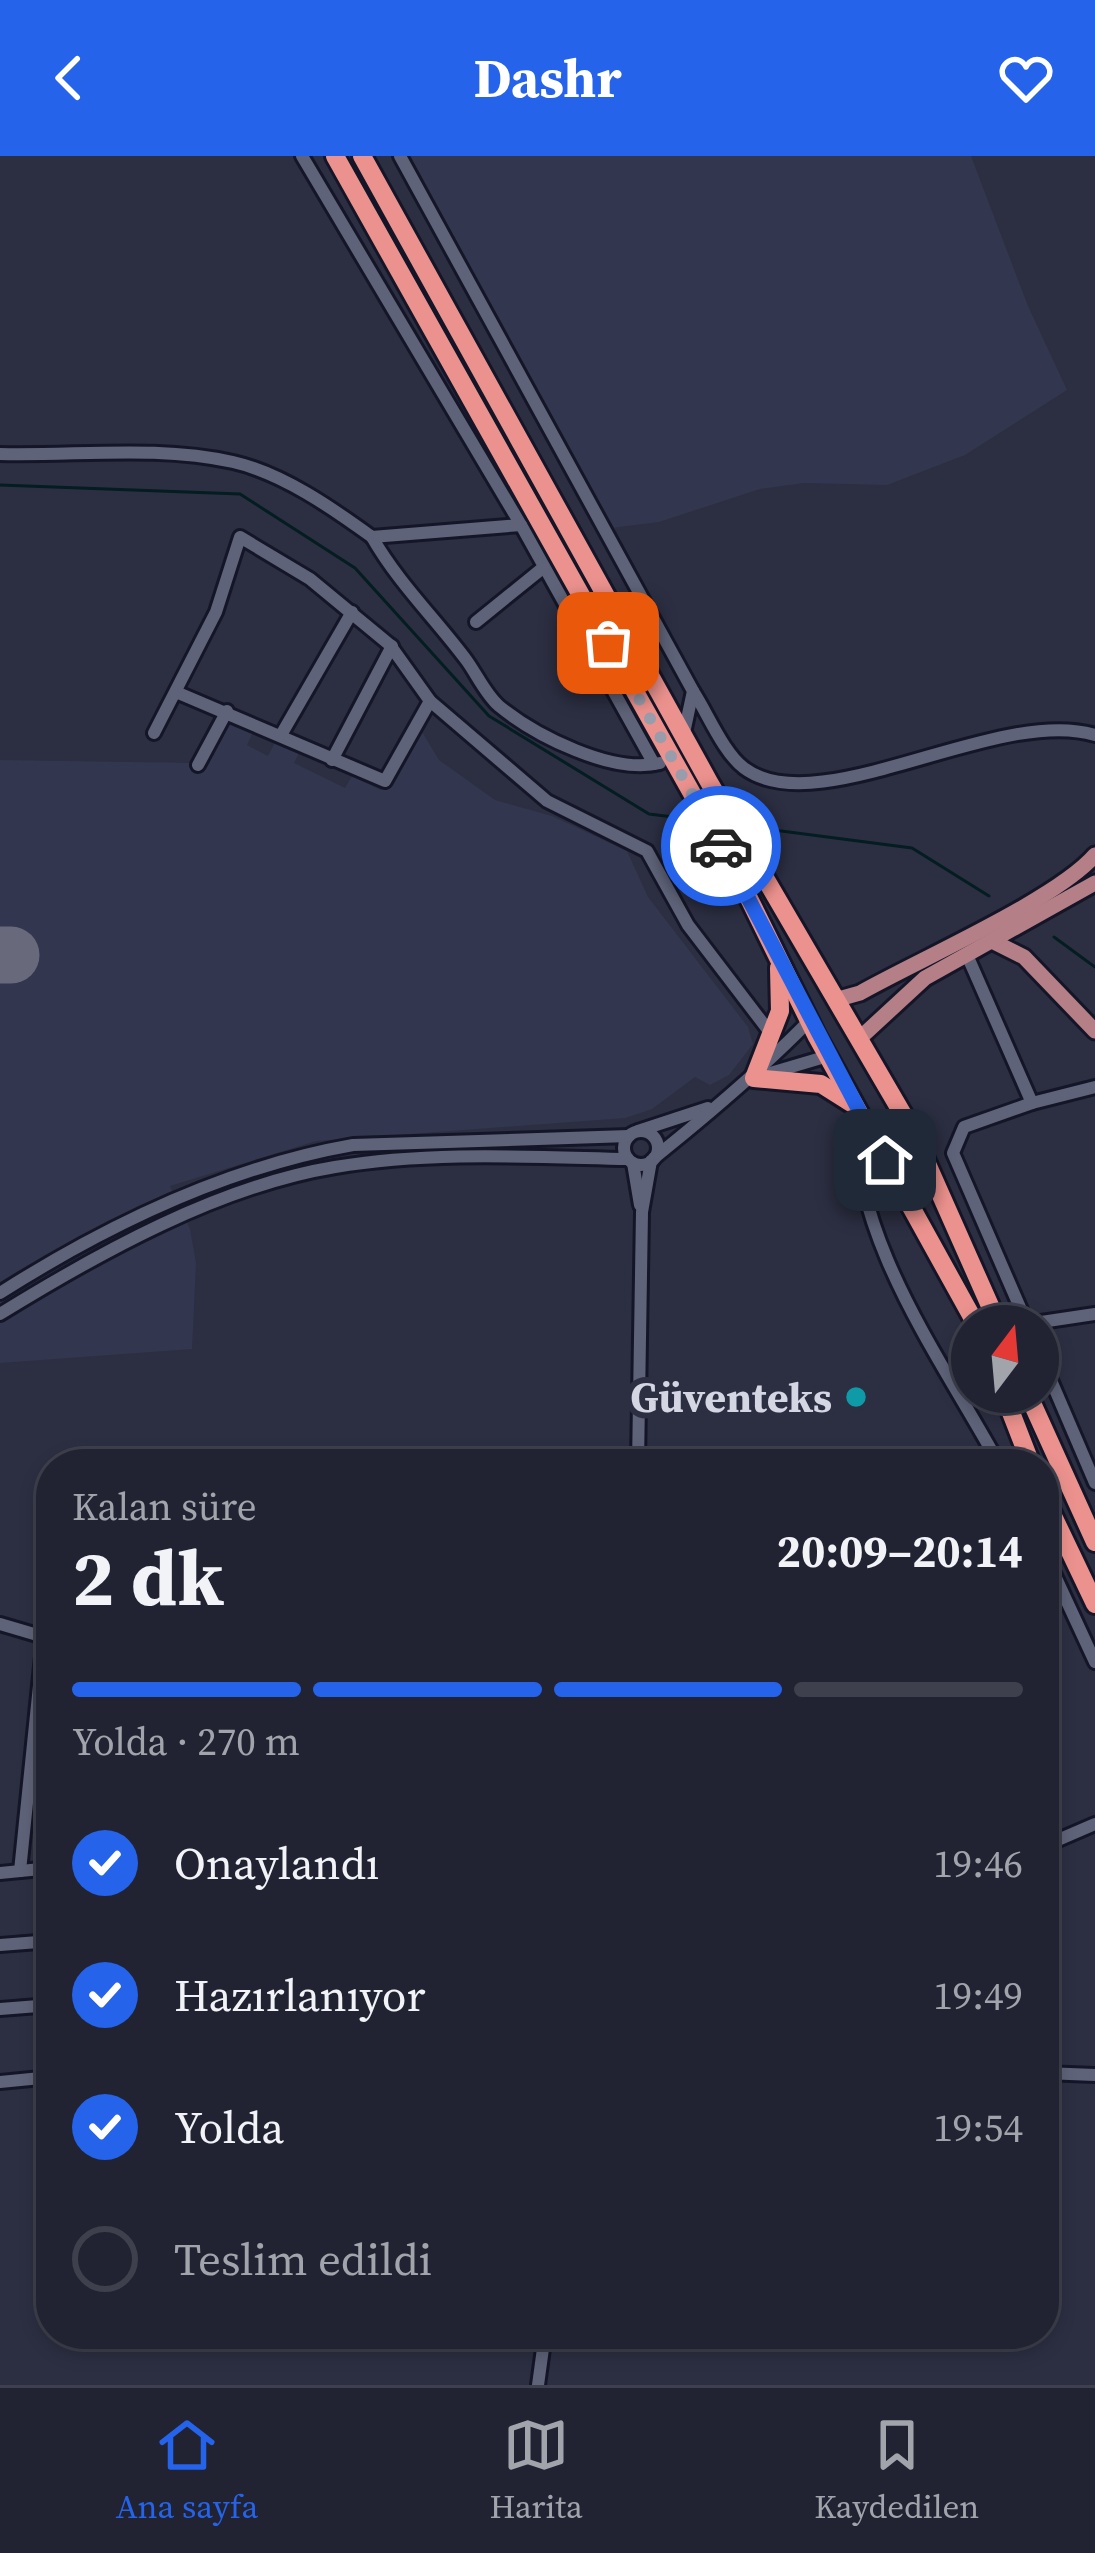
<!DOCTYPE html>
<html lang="tr">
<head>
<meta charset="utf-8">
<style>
	body { margin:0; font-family:"Source Serif 4",serif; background:#292b3a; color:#f1f3f6; height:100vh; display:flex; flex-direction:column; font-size:45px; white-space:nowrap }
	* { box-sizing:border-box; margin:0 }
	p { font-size:39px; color:#a2a4ac }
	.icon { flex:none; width:66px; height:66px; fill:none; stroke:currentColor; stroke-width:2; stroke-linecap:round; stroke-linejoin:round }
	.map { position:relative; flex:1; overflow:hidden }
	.sheet { position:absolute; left:36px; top:1293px; width:1023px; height:900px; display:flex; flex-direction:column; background:#212332; border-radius:48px; box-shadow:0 6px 18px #0003,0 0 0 3px #3e404d }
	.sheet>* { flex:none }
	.needle { width:78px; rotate:16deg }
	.tools { position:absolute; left:951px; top:1149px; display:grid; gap:24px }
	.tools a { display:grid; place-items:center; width:108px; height:108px; border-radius:50%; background:#212332; box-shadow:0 6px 18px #0003,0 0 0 3px #3e404d; font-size:60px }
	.pin { position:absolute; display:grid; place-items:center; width:102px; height:102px; color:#fff; margin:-51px; border-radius:24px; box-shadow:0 6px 18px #0006 }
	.courier { position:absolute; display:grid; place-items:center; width:120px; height:120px; margin:-60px; border:9px solid #2563eb; border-radius:50%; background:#fff; color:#222; box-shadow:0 3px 15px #0007 }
	.headline em { font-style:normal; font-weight:700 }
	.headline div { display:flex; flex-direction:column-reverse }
	.headline { display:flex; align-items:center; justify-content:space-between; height:204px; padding:0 36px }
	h1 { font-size:78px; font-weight:700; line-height:90px }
	.bar { display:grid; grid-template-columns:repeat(4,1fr); gap:18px 12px; align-content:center; height:144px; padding:0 36px }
	.bar i { height:15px; border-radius:9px; background:#3e404d }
	.bar .selected { background:#2563eb }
	.bar p { grid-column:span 4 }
	ol { padding:0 36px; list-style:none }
	li { display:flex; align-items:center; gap:36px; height:132px }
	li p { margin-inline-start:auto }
	li .icon { padding:12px; border-radius:50%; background:#2563eb; color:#fff; stroke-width:4 }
	li:last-child { color:#a2a4ac }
	li i { width:66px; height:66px; border:6px solid #3e404d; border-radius:50% }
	header { display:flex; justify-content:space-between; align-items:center; height:156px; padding:0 36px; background:#2563eb; color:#fff; font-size:54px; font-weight:700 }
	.dock { display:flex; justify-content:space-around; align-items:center; height:168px; border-top:3px solid #3e404d; background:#212332; font-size:33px; color:#a2a4ac }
	.dock a { display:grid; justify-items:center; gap:6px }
	.dock .selected { color:#2563eb }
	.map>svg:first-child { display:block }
</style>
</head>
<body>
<header><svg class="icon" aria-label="back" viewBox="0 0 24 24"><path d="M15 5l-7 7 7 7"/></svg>Dashr<svg class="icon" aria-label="heart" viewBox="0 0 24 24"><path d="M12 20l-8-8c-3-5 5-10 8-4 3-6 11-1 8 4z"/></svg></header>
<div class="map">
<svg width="1095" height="2229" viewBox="0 0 1095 2229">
	<rect width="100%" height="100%" fill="#2c2f42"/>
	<g fill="#32364f">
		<polygon points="400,0 971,0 1028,150 1067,234 965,299 887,329 804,327 760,333 659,366 611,372 596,359"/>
		<polygon points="228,561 255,572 247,589 268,600 277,583 300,595 294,607 345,632 352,620 381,634 419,571 439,604 495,644 552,660 627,695 648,741 748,871 753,888 729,919 710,929 695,921 652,953 625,962 316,985 170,1030 190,1073 196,1107 192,1193 0,1207 0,604 194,607 197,616"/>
	</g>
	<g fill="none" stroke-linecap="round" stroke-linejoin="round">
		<g stroke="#031d21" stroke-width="3">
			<polyline points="0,329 240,338 355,412 489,560 649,658 697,664"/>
			<polyline points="742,670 912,692 989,740"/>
			<polyline points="1054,781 1095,811"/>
		</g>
		<polyline stroke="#686a7b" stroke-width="57" points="0,799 11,799"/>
		<defs>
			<g id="minor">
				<polyline points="302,0 521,369 654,608"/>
				<polyline points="400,0 693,535 684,577"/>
				<path d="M0,298c77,2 157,-9 233,8 49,11 99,46 139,75l149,-12"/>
				<path d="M372,381c27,47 63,81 95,124 10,14 19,34 32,45 37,30 114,69 161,57"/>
				<polyline points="476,466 544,411"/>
				<path d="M693,535c15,23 30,61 51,77 74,56 255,-63 351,-33"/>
				<polyline points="176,536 385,625 430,545"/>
				<polyline points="154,577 216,456 240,381 310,423 390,489 430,545 547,645 647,695 688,769 772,879"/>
				<polyline points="281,579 352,456"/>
				<polyline points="332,604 392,490"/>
				<polyline points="198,609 227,555"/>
				<polyline points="967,799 1032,947 964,971 953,997 1028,1170"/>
				<polyline points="760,920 828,900"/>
				<polyline points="1032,947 1095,931"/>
				<path d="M855,953c-4,129 84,246 144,355"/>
				<polyline points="638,975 708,952"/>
				<circle cx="641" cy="992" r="17"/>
				<path d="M654,1002c55,-44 106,-87 155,-137"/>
				<polyline points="633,1007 640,1049"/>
				<path d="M0,1137c107,-68 227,-126 353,-148l276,-9"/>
				<path d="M0,1158c99,-61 219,-128 335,-147 96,-16 197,-10 293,-8"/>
				<polyline points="1028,1168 1095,1158"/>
				<polyline points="1038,1194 1095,1327"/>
				<polyline points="638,1308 642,1056 651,1005"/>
				<polyline points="1044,1396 1095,1506"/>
				<polyline points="0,1468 51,1483"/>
				<polyline points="1044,1690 1095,1668"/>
				<polyline points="20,1715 44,1481"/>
				<polyline points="0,1717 51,1712"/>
				<polyline points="0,1789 51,1785"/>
				<polyline points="0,1853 51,1849"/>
				<polyline points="1044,1917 1095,1919"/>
				<polyline points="0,1926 51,1921"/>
				<polyline points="538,2229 545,2178"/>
			</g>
			<g id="major">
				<polyline points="992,785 1024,801 1095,875"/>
				<path d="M835,844l25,-7c58,-33 196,-93 235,-138"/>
				<polyline points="860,882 925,822 1095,727"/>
			</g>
			<g id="highway">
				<polyline points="335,0 736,716 817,881 977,1170"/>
				<polyline points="362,0 709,626 912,974 999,1170"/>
				<polyline points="779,812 780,855 754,922 821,928 851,947"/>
				<polyline points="1003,1236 1031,1308"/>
				<polyline points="1027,1236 1095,1386"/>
				<polyline points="1044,1341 1095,1448"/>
			</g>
		</defs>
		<use href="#minor" stroke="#141628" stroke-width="18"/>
		<use href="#major" stroke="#141628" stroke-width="21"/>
		<use href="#highway" stroke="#141628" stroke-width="24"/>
		<use href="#minor" stroke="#5f6379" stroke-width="12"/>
		<use href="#major" stroke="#b47f86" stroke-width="15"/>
		<use href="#highway" stroke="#ec928e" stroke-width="18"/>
	</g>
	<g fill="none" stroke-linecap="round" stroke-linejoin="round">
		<polyline stroke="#999cab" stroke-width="12" stroke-dasharray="0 21.6" points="608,487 721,690"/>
		<polyline stroke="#2563eb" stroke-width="15" points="721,690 885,1004"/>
	</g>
	<circle fill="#0f9aa8" stroke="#2c2f42" stroke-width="4.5" cx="856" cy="1241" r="12"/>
	<g text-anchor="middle" stroke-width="12" stroke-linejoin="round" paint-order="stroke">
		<g font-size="42" font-weight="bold" fill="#d4d6e3" stroke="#2c2f42" text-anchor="end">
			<text x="832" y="1256">Güventeks</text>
		</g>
	</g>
</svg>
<div class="tools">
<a><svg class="needle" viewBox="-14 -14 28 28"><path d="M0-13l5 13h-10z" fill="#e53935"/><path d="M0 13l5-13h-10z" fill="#a2a4ac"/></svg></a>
</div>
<div class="pin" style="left:608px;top:487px;background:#ea580c"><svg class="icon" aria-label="bag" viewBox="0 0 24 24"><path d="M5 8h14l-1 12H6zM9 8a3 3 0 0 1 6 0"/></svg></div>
<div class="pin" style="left:885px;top:1004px;background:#1f2937"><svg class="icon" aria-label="home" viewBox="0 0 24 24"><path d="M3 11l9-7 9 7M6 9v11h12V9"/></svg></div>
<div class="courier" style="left:721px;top:690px"><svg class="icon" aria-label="car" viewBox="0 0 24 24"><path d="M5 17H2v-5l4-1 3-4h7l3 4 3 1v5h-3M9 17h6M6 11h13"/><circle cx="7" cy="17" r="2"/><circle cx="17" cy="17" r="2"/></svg></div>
<section class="sheet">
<div class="headline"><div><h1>2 dk</h1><p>Kalan süre</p></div><em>20:09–20:14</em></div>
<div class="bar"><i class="selected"></i><i class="selected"></i><i class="selected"></i><i></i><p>Yolda · 270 m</p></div>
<ol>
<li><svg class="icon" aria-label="check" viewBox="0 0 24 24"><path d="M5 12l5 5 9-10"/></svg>Onaylandı<p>19:46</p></li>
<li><svg class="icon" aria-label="check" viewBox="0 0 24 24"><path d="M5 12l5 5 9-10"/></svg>Hazırlanıyor<p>19:49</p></li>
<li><svg class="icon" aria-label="check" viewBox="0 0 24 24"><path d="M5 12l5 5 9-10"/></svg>Yolda<p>19:54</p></li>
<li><i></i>Teslim edildi</li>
</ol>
</section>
</div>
<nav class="dock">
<a class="selected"><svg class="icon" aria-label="home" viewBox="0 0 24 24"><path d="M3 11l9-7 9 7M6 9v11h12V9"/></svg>Ana sayfa</a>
<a><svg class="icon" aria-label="map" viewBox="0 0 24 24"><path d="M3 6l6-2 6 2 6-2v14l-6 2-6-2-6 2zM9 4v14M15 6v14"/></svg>Harita</a>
<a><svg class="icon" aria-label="saved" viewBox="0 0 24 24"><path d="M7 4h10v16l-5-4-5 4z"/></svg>Kaydedilen</a>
</nav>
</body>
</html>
